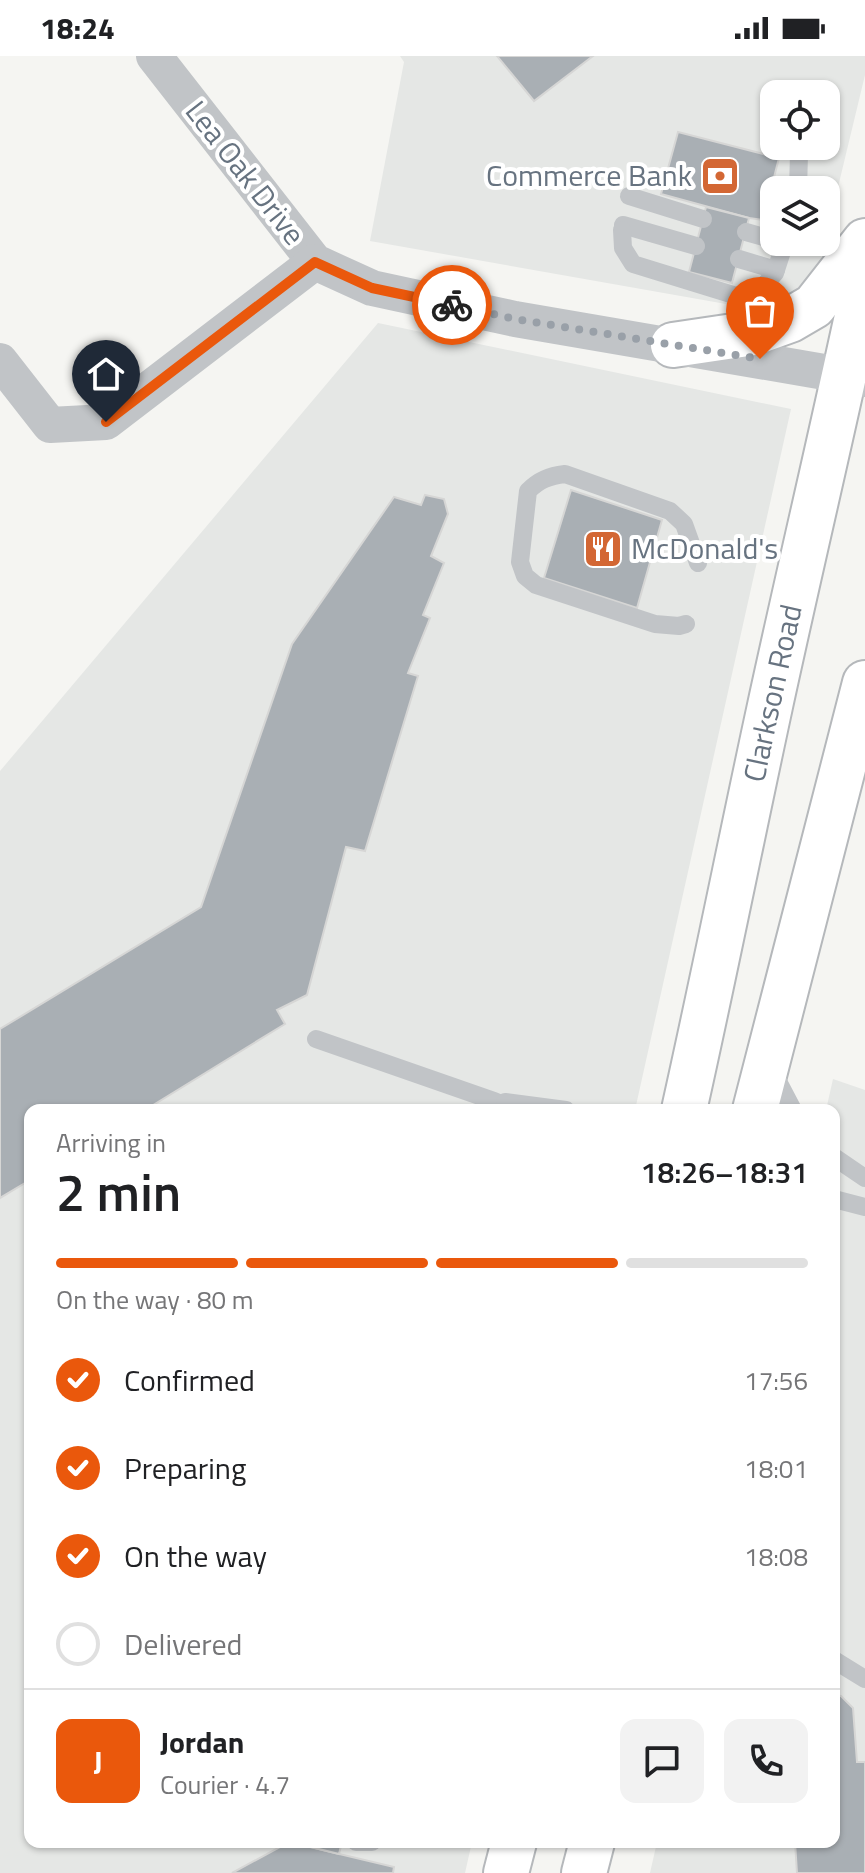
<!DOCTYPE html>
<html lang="en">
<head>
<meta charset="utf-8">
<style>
	body { margin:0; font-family:"Titillium Web",sans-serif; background:#f2f2f2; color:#202124; height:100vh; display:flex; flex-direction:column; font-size:30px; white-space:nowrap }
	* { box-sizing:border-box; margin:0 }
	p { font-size:26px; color:#757577 }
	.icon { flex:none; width:44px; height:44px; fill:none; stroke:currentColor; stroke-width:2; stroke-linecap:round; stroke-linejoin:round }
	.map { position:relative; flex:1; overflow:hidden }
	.drawer { position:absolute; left:24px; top:1048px; width:816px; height:744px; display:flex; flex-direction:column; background:#fff; border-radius:16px; box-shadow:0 2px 6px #0004 }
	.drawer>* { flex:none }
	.buttons { position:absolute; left:760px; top:24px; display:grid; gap:16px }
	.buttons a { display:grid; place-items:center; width:80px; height:80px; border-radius:16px; background:#fff; box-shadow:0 2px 6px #0004; font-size:40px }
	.pin { position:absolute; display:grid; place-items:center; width:68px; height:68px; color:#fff; margin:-82px -34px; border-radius:50% 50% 50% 0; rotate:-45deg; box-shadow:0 0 8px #0007 }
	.pin .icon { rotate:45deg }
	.courier { position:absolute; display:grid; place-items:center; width:80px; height:80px; margin:-40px; border:6px solid #ea580c; border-radius:50%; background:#fff; color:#222; box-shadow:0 2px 10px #0007 }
	.headline em { font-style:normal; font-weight:600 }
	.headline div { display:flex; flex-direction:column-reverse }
	.headline { display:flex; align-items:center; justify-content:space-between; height:136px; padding:0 32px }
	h1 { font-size:52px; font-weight:600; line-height:60px }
	.bar { display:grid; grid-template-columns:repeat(4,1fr); gap:12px 8px; align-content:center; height:96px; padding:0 32px }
	.bar i { height:10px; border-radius:6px; background:#e0e0e0 }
	.bar .active { background:#ea580c }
	.bar p { grid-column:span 4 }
	.line { display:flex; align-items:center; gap:20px; padding:0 32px; border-top:2px solid #e0e0e0 }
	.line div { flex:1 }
	.round { display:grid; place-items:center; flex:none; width:84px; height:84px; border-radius:16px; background:#f2f2f2 }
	ol { padding:0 32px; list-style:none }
	li { display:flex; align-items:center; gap:24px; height:88px }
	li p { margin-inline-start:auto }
	li .icon { padding:8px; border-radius:50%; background:#ea580c; color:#fff; stroke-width:4 }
	li:last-child { color:#757577 }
	li i { width:44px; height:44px; border:4px solid #e0e0e0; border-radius:50% }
	.status { display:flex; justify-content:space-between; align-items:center; height:56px; padding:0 40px; background:#fff; direction:ltr }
	.status svg { height:22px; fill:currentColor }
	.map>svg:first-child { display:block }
</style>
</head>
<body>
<div class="status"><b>18:24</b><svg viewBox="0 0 49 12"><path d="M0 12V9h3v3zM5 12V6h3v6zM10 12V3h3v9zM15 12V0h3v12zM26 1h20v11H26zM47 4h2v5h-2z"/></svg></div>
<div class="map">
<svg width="865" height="1817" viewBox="0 0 865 1817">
	<rect width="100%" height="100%" fill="#f5f5f2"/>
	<g fill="#e5e7e5" fill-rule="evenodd">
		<path d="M400,0h465v19l-39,162v-47h-52v52h51l-9,38 -56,30 -390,-69 34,-179zM774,38h52v52h-52z"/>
		<polygon points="378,267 791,353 635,1054 30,1054 30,1786 472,1786 465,1817 0,1817 0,715"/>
		<polygon points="833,1023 865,1034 865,1817 650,1817 657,1786 834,1786 834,1054 826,1054"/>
	</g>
	<g fill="#a9afb4" stroke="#d6d6d5" stroke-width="2">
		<polygon points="497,0 593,0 534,45"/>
		<polygon points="678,76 779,102 763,164 749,162 661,138"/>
		<polygon points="706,151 749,162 732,227 689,216"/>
		<polygon points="571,434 662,464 637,552 544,522"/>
		<polygon points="425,439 444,443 448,458 431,500 444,507 423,559 430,562 408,617 418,620 365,795 346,791 307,939 277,954 285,968 145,1054 30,1054 30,1124 0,1142 0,973 201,851 292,588 394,441 421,449"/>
		<polygon points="834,1639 841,1640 853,1652 857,1706 865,1706 865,1817 797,1817 795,1786 834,1786"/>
		<polygon points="289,1786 394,1811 393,1817 232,1817"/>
		<polygon points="291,1786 342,1786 339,1798"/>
	</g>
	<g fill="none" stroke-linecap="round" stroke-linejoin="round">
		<defs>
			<g id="primary">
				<polyline points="673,289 754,277 790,264 814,250 865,185"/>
				<path id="s1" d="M684,1054c30,-134 57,-270 86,-404 31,-143 65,-285 95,-427"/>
				<polyline points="755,1054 865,627"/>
				<polyline points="506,1817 514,1786"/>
				<polyline points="584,1817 592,1786"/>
			</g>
		</defs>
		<use href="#primary" stroke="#b5b8bb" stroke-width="48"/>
		<g stroke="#c1c4c7" stroke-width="18">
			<polyline points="798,90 799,98 798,134"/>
			<polyline points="629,140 703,163"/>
			<polyline points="623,169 696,190"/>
			<polyline points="622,174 623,192 633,208 740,241 757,238 775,217 785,186"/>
			<polyline points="746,176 774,184"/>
			<polyline points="739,203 776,214"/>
			<path d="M686,568l-7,2 -24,-2 -119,-39 -11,-9 -5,-14 8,-71c11,-11 21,-15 37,-17l105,37 14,13 14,39"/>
			<polyline points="316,983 494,1045 515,1054"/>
			<polyline points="772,1014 793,1054"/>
			<polyline points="505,1046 566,1054"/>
			<polyline points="834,1101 865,1122"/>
			<polyline points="834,1143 865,1151"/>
			<polyline points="834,1604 865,1623"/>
			<polyline points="356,1786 372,1786"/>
		</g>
		<g stroke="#c1c4c7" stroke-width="36">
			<polyline points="154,0 315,206 372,232 515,263 865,323"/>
			<polyline points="0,305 50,369 106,366 315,206"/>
		</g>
		<use href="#primary" stroke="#fff" stroke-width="44"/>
	</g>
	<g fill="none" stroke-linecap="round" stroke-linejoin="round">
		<polyline stroke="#99a0a8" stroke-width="8" stroke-dasharray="0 14.4" points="452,249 515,263 760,303"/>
		<polyline stroke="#ea580c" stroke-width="10" points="106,366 315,206 372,232 452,249"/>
	</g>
	<defs>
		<symbol id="bank-square" viewBox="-11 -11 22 22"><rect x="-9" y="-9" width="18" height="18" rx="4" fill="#d36734" stroke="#fff"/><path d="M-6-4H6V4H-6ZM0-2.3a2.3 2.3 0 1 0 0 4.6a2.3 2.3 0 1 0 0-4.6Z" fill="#fff"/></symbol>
		<symbol id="restaurant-square" viewBox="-11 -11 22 22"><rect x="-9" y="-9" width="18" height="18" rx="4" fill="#d36734" stroke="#fff"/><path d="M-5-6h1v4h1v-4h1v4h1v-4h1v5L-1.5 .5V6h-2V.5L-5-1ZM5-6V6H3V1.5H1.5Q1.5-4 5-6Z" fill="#fff"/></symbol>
	</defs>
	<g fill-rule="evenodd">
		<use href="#bank-square" x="698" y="98" width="44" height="44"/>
		<use href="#restaurant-square" x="581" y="471" width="44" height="44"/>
	</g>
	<g text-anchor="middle" stroke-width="8" stroke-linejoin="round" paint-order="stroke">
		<g font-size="30" fill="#677380" stroke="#fff">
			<text transform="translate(245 117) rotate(52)" y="10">Lea Oak Drive</text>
			<text dy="10" stroke="none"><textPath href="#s1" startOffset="426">Clarkson Road</textPath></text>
		</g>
		<g font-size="30" fill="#677380" stroke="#fff" text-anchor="end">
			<text x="692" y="130">Commerce Bank</text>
			<text x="631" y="503" text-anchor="start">McDonald's</text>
		</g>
	</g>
</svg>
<div class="buttons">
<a><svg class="icon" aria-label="locate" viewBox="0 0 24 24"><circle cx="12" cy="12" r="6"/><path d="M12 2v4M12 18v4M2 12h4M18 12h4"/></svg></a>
<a><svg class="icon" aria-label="layers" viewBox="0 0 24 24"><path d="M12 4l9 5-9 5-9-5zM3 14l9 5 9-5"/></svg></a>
</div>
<div class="pin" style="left:760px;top:303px;background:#ea580c"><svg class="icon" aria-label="bag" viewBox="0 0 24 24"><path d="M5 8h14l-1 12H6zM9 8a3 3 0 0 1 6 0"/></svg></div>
<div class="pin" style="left:106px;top:366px;background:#1f2937"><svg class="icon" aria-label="home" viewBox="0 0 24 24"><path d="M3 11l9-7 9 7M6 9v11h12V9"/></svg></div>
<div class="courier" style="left:452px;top:249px"><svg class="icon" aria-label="bike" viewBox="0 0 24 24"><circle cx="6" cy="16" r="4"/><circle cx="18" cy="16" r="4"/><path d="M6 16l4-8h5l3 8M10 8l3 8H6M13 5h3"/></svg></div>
<section class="drawer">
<div class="headline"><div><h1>2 min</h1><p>Arriving in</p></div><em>18:26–18:31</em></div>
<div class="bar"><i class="active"></i><i class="active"></i><i class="active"></i><i></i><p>On the way · 80 m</p></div>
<ol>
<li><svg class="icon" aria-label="check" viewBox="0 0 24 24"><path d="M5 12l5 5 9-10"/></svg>Confirmed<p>17:56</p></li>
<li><svg class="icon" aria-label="check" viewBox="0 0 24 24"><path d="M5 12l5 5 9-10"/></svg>Preparing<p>18:01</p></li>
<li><svg class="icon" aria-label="check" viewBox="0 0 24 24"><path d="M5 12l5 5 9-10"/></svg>On the way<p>18:08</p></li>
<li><i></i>Delivered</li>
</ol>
<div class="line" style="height:144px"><b class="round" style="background:#ea580c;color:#fff">J</b><div><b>Jordan</b><p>Courier · 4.7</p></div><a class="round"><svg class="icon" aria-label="chat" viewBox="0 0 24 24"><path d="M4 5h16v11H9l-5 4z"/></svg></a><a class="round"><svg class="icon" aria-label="phone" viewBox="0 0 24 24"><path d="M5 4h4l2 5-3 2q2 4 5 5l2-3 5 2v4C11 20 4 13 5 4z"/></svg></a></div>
</section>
</div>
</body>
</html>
